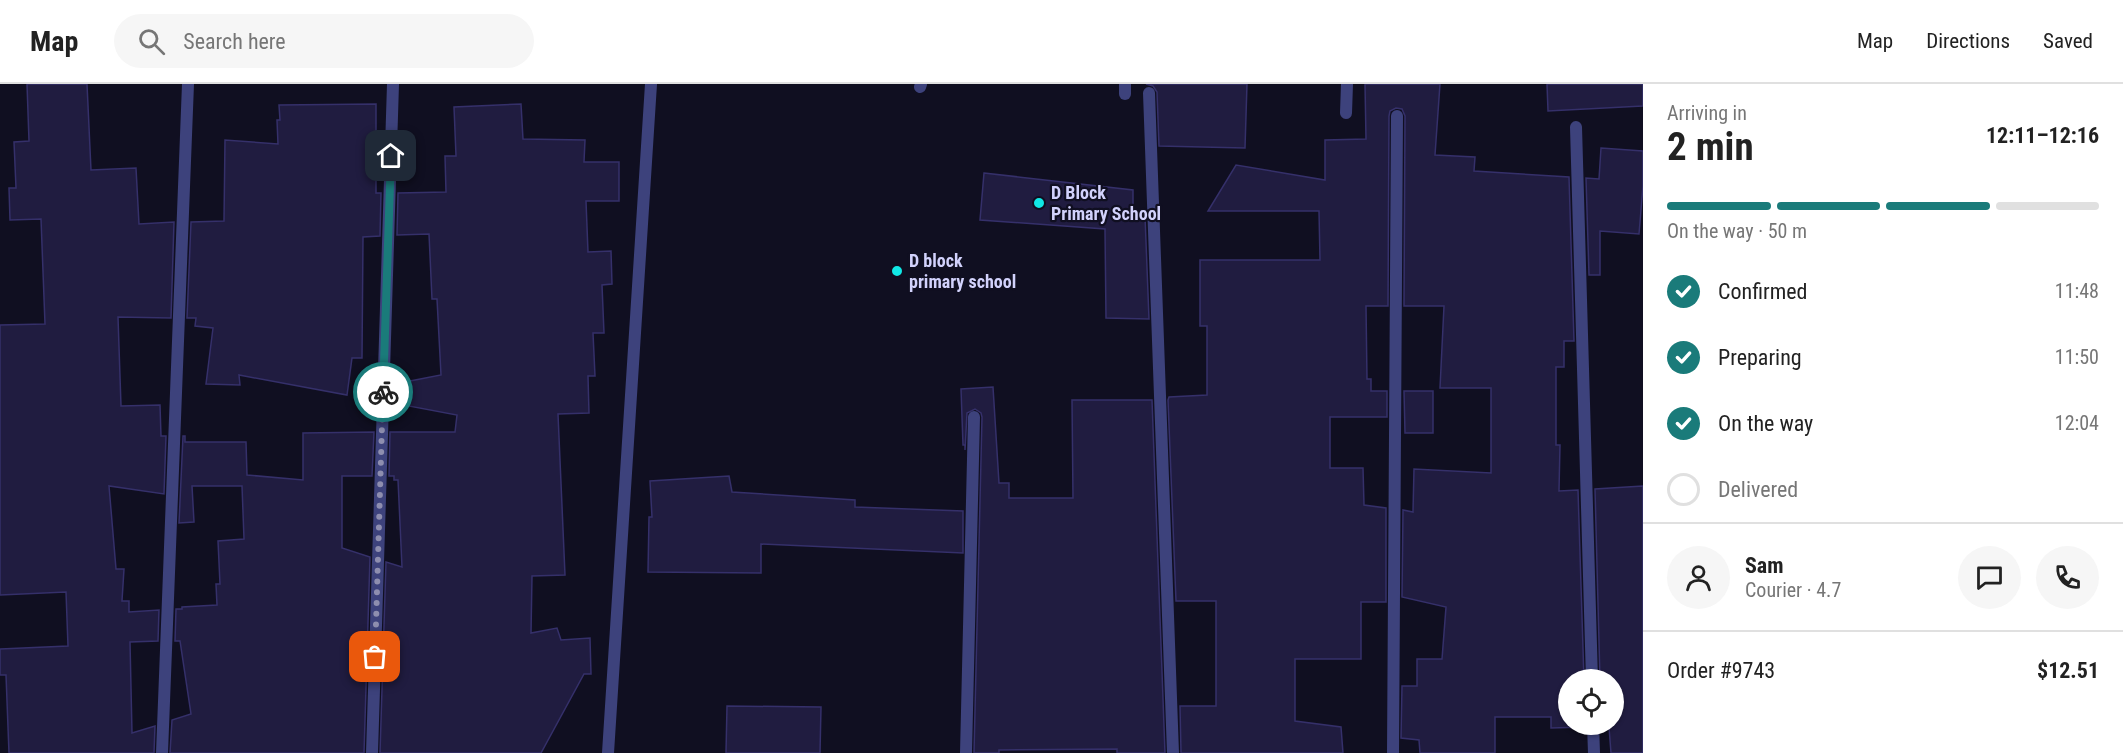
<!DOCTYPE html>
<html lang="en">
<head>
<meta charset="utf-8">
<style>
	body { margin:0; font-family:"Roboto Condensed",sans-serif; background:#f6f6f6; color:#222; height:100vh; display:flex; flex-direction:column; font-size:22px; white-space:nowrap }
	* { box-sizing:border-box; margin:0 }
	p { font-size:20px; color:#767676 }
	.icon { flex:none; width:33px; height:33px; fill:none; stroke:currentColor; stroke-width:2; stroke-linecap:round; stroke-linejoin:round }
	.map { position:relative; flex:1; overflow:hidden }
	.details { display:flex; flex-direction:column; background:#fff; width:480px }
	.details>* { flex:none }
	.controls { position:absolute; left:1558px; top:585px; display:grid; gap:12px }
	.controls a { display:grid; place-items:center; width:66px; height:66px; border-radius:50%; background:#fff; box-shadow:0 2px 4px #0004; font-size:30px }
	.pin { position:absolute; display:grid; place-items:center; width:51px; height:51px; color:#fff; margin:-26px; border-radius:12px; box-shadow:0 3px 9px #0006 }
	.courier { position:absolute; display:grid; place-items:center; width:60px; height:60px; margin:-30px; border:4px solid #1a7b7a; border-radius:50%; background:#fff; color:#222; box-shadow:0 2px 8px #0007 }
	.summary em { font-style:normal; font-weight:700 }
	.summary div { display:flex; flex-direction:column-reverse }
	.summary { display:flex; align-items:center; justify-content:space-between; height:102px; padding:0 24px }
	h1 { font-size:39px; font-weight:700; line-height:45px }
	.bar { display:grid; grid-template-columns:repeat(4,1fr); gap:9px 6px; align-content:center; height:72px; padding:0 24px }
	.bar i { height:8px; border-radius:4px; background:#e0e0e0 }
	.bar .active { background:#1a7b7a }
	.bar p { grid-column:span 4 }
	.line { display:flex; align-items:center; gap:15px; padding:0 24px; border-top:2px solid #e0e0e0 }
	.line div { flex:1 }
	.round { display:grid; place-items:center; flex:none; width:63px; height:63px; border-radius:32px; background:#f6f6f6 }
	ol { padding:0 24px; list-style:none }
	li { display:flex; align-items:center; gap:18px; height:66px }
	li p { margin-inline-start:auto }
	li .icon { padding:6px; border-radius:50%; background:#1a7b7a; color:#fff; stroke-width:4 }
	li:last-child { color:#767676 }
	li i { width:33px; height:33px; border:3px solid #e0e0e0; border-radius:50% }
	header { display:flex; align-items:center; gap:36px; box-sizing:border-box; height:84px; padding:0 30px; background:#fff; border-bottom:2px solid #e0e0e0 }
	header strong { font-size:28px }
	nav { display:flex; gap:33px; margin-inline-start:auto; font-size:21px }
	.search { width:420px; height:54px; background:#f6f6f6; display:flex; align-items:center; gap:15px; box-sizing:border-box; padding:0 21px; border-radius:33px; color:#767676; font-size:22px }
	main { display:flex; flex:1; min-height:0 }
	.map>svg:first-child { display:block }
</style>
</head>
<body>
<header>
<strong>Map</strong>
<div class="search"><svg class="icon" aria-label="search" viewBox="0 0 24 24"><circle cx="10" cy="10" r="6"/><path d="M15 15l6 6"/></svg>Search here</div>
<nav><a>Map</a><a>Directions</a><a>Saved</a></nav>
</header>
<main>
<div class="map">
<svg width="1643" height="669" viewBox="0 0 1643 669">
	<rect width="100%" height="100%" fill="#100f21"/>
	<g fill="#201c40" stroke="#35306a" stroke-width="1.5">
		<polygon points="27,0 87,0 91,86 136,84 139,140 174,138 171,234 118,233 121,322 160,321 161,352 166,352 164,410 109,402 116,485 124,485 122,517 129,517 129,528 159,526 158,557 130,558 132,649 155,642 154,669 9,669 6,591 0,591 0,565 68,562 66,508 0,511 0,241 45,240 41,135 10,136 9,104 16,104 14,58 29,57"/>
		<polygon points="1146,0 1247,0 1245,64 1159,62 1157,8 1153,2"/>
		<polygon points="1365,0 1440,0 1435,71 1475,73 1474,87 1569,93 1574,257 1564,257 1564,283 1556,283 1556,361 1560,361 1559,407 1578,406 1584,596 1569,596 1569,640 1585,640 1585,643 1551,644 1551,633 1495,633 1495,669 1420,669 1419,656 1401,654 1402,602 1417,602 1417,575 1442,575 1446,523 1402,513 1403,426 1413,428 1414,385 1491,389 1491,304 1440,304 1444,222 1404,222 1405,32 1402,25 1396,24 1390,27 1389,32 1388,222 1366,222 1367,295 1371,295 1371,307 1387,307 1387,333 1330,333 1330,384 1363,384 1364,421 1386,424 1386,518 1361,518 1361,575 1295,575 1295,637 1341,643 1343,669 1181,669 1180,622 1216,622 1216,517 1176,517 1168,316 1169,313 1207,311 1207,242 1200,242 1200,176 1320,176 1319,127 1208,127 1236,81 1325,96 1325,56 1366,55"/>
		<polygon points="1547,0 1643,0 1643,22 1548,27"/>
		<polygon points="376,20 376,109 381,109 380,152 363,153 362,274 352,274 347,311 239,291 240,301 206,300 213,244 195,242 196,234 187,234 191,138 224,137 225,56 278,60 277,36 280,36 279,21"/>
		<polygon points="521,20 523,55 585,56 584,78 619,78 619,117 586,117 588,168 611,167 612,200 602,201 604,249 593,249 595,292 588,292 589,329 558,330 565,491 532,492 531,549 557,544 561,556 590,554 591,590 584,590 541,669 380,669 386,478 402,483 398,396 394,396 394,392 389,392 390,348 455,348 457,331 398,320 400,299 441,291 437,215 432,215 429,150 397,151 398,109 446,108 445,72 456,72 454,23"/>
		<polygon points="1601,64 1643,67 1643,102 1639,150 1600,147 1600,191 1589,191 1586,94 1599,95"/>
		<polygon points="984,89 1133,106 1133,132 1145,132 1149,235 1106,234 1105,145 980,136"/>
		<polygon points="993,303 999,399 1009,399 1009,414 1073,414 1072,316 1152,316 1165,669 1117,669 1117,665 999,666 999,669 974,669 982,333 981,329 975,325 967,329 965,366 965,361 963,361 961,305"/>
		<polygon points="1404,307 1433,307 1433,349 1405,349"/>
		<polygon points="374,348 372,392 342,392 342,464 370,473 364,669 170,669 172,636 191,630 180,557 175,557 176,525 182,525 182,523 217,521 216,500 220,500 218,457 244,455 242,402 192,402 194,438 179,439 183,352 185,352 185,358 246,358 247,391 303,396 303,349"/>
		<polygon points="729,392 732,408 855,416 855,423 963,427 963,469 761,460 761,489 648,488 649,433 652,433 650,397"/>
		<polygon points="1643,402 1643,669 1611,669 1609,643 1601,643 1601,640 1614,640 1614,596 1600,596 1595,405"/>
		<polygon points="727,622 821,623 820,669 726,669"/>
	</g>
	<g fill="none" stroke-linecap="round" stroke-linejoin="round">
		<g stroke="#3d427c" stroke-width="12">
			<polyline points="920,3 921,0"/>
			<polyline points="1149,9 1173,669"/>
			<polyline points="1125,10 1125,0"/>
			<polyline points="1346,29 1347,0"/>
			<polyline points="1576,43 1592,596"/>
			<polyline points="1593,640 1594,669"/>
			<polyline points="162,669 188,0"/>
			<polyline points="372,669 393,0"/>
			<polyline points="608,669 651,0"/>
			<polyline points="966,669 974,333"/>
			<polyline points="1393,669 1397,32"/>
		</g>
	</g>
	<g fill="none" stroke-linecap="round" stroke-linejoin="round">
		<polyline stroke="#8e8eaf" stroke-width="6" stroke-dasharray="0 10.8" points="375,573 383,308"/>
		<polyline stroke="#1a7b7a" stroke-width="8" points="383,308 391,72"/>
	</g>
	<g fill="#11e8e6" stroke="#100f21" stroke-width="2">
		<circle cx="1039" cy="119" r="6"/>
		<circle cx="897" cy="187" r="6"/>
	</g>
	<g text-anchor="middle" stroke-width="4.5" stroke-linejoin="round" paint-order="stroke">
		<g font-size="18" font-weight="bold" fill="#d2d2fc" stroke="#100f21" text-anchor="start">
			<text x="1051" y="115">D Block<tspan x="1051" dy="21">Primary School</tspan></text>
			<text x="909" y="183">D block<tspan x="909" dy="21">primary school</tspan></text>
		</g>
	</g>
</svg>
<div class="controls">
<a><svg class="icon" aria-label="locate" viewBox="0 0 24 24"><circle cx="12" cy="12" r="6"/><path d="M12 2v4M12 18v4M2 12h4M18 12h4"/></svg></a>
</div>
<div class="pin" style="left:375px;top:573px;background:#ea580c"><svg class="icon" aria-label="bag" viewBox="0 0 24 24"><path d="M5 8h14l-1 12H6zM9 8a3 3 0 0 1 6 0"/></svg></div>
<div class="pin" style="left:391px;top:72px;background:#1f2937"><svg class="icon" aria-label="home" viewBox="0 0 24 24"><path d="M3 11l9-7 9 7M6 9v11h12V9"/></svg></div>
<div class="courier" style="left:383px;top:308px"><svg class="icon" aria-label="bike" viewBox="0 0 24 24"><circle cx="6" cy="16" r="4"/><circle cx="18" cy="16" r="4"/><path d="M6 16l4-8h5l3 8M10 8l3 8H6M13 5h3"/></svg></div>
</div>
<section class="details">
<div class="summary"><div><h1>2 min</h1><p>Arriving in</p></div><em>12:11–12:16</em></div>
<div class="bar"><i class="active"></i><i class="active"></i><i class="active"></i><i></i><p>On the way · 50 m</p></div>
<ol>
<li><svg class="icon" aria-label="check" viewBox="0 0 24 24"><path d="M5 12l5 5 9-10"/></svg>Confirmed<p>11:48</p></li>
<li><svg class="icon" aria-label="check" viewBox="0 0 24 24"><path d="M5 12l5 5 9-10"/></svg>Preparing<p>11:50</p></li>
<li><svg class="icon" aria-label="check" viewBox="0 0 24 24"><path d="M5 12l5 5 9-10"/></svg>On the way<p>12:04</p></li>
<li><i></i>Delivered</li>
</ol>
<div class="line" style="height:108px"><a class="round"><svg class="icon" aria-label="person" viewBox="0 0 24 24"><circle cx="12" cy="8" r="4"/><path d="M4 21q1-7 8-7t8 7"/></svg></a><div><b>Sam</b><p>Courier · 4.7</p></div><a class="round"><svg class="icon" aria-label="chat" viewBox="0 0 24 24"><path d="M4 5h16v11H9l-5 4z"/></svg></a><a class="round"><svg class="icon" aria-label="phone" viewBox="0 0 24 24"><path d="M5 4h4l2 5-3 2q2 4 5 5l2-3 5 2v4C11 20 4 13 5 4z"/></svg></a></div>
<div class="line" style="height:78px"><div>Order #9743</div><b>$12.51</b></div>
</section>
</main>
</body>
</html>
